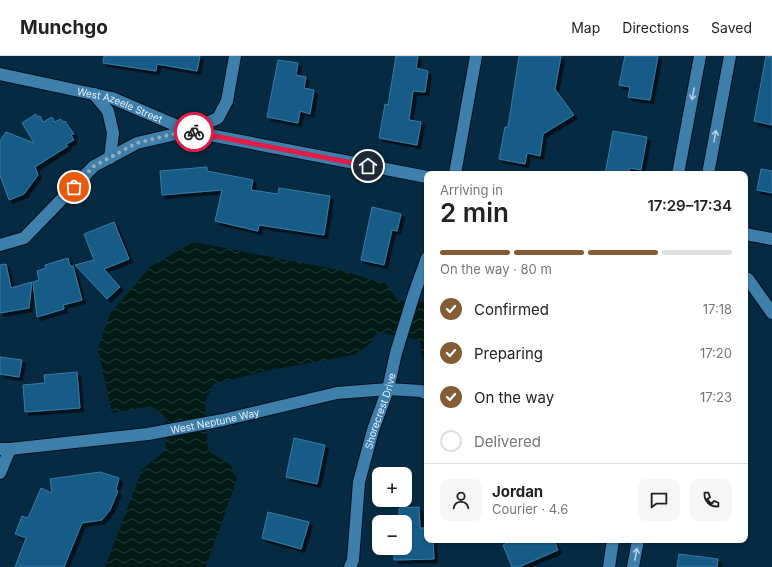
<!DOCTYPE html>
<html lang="en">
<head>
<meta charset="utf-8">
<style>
	body { margin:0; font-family:Inter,sans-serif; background:#f6f6f6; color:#222; height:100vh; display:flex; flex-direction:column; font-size:15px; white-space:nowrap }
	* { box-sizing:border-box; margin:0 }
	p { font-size:13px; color:#767676 }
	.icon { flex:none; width:22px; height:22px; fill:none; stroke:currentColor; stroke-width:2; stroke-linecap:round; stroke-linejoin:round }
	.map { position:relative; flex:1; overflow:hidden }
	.details { position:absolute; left:424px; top:115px; width:324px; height:372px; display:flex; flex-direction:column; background:#fff; border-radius:8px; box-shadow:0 1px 3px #0004 }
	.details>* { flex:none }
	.fabs { position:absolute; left:372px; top:411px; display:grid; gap:8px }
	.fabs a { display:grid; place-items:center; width:40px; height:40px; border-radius:8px; background:#fff; box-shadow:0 1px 3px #0004; font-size:20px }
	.pin { position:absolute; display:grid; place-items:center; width:34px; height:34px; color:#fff; margin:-17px; border:2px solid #fff; border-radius:50%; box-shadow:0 1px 4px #0007 }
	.courier { position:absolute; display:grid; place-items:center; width:40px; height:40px; margin:-20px; border:3px solid #e11d48; border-radius:50%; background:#fff; color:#222; box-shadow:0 1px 5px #0007 }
	.overview em { font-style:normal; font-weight:600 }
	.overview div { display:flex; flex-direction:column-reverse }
	.overview { display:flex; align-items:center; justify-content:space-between; height:68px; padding:0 16px }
	h1 { font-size:26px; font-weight:600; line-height:30px }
	.bar { display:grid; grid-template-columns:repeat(4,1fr); gap:6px 4px; align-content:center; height:48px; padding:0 16px }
	.bar i { height:5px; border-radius:3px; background:#e0e0e0 }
	.bar .selected { background:#835b35 }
	.bar p { grid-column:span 4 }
	.line { display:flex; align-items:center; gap:10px; padding:0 16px; border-top:1px solid #e0e0e0 }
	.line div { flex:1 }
	.round { display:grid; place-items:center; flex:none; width:42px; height:42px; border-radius:8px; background:#f6f6f6 }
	ol { padding:0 16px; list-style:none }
	li { display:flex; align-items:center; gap:12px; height:44px }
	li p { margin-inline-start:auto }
	li .icon { padding:4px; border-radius:50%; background:#835b35; color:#fff; stroke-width:4 }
	li:last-child { color:#767676 }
	li i { width:22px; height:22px; border:2px solid #e0e0e0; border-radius:50% }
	header { display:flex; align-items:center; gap:24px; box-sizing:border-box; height:56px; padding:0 20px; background:#fff; border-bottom:1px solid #e0e0e0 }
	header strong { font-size:19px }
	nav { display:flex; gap:22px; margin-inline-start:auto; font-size:14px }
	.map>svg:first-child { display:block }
</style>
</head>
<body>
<header>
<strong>Munchgo</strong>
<nav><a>Map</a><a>Directions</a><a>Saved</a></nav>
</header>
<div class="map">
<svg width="772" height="511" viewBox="0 0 772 511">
	<defs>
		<pattern id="water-waves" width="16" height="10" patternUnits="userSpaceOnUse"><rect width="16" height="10" fill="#001b16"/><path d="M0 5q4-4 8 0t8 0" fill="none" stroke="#253d39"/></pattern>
		<filter id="shadow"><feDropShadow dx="3.5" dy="3.5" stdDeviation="0" flood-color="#0009"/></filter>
	</defs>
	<rect width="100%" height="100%" fill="#062a41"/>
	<polygon fill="url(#water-waves)" points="194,186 343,215 386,228 398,245 427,246 427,308 422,305 420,284 377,276 368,290 354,299 270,314 213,328 205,346 208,395 231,409 237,423 206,511 105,511 142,414 166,394 165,360 151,350 112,357 98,293 110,258 151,210"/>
	<g fill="#155b86" stroke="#3a7ba7" filter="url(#shadow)">
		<polygon points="104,0 200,0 197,15 157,8 156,15 103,7"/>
		<polygon points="396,0 418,0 416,12 428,15 425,36 413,35 409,64 421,66 417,89 379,82 385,48 388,49"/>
		<polygon points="519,0 561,0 555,33 574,59 543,78 540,100 527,97 525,108 499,103 505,71 508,71"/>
		<polygon points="625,0 658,0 650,44 628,41 630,31 619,29"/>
		<polygon points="766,0 772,1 772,69 754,65"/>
		<polygon points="278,4 298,7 296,19 306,21 304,32 314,34 310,58 300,55 298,67 267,61"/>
		<polygon points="36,58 38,61 40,60 43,66 52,61 55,66 60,63 64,66 65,65 74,78 71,79 74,84 66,88 68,90 35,111 38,119 24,138 9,144 0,119 0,85 6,76 34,87 22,67"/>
		<polygon points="613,75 647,81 641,114 630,112 628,118 605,118"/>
		<polygon points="207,111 207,115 253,124 251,134 278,138 279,132 330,140 324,179 259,169 258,175 215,165 222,134 162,139 160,115"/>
		<polygon points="761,113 772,115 772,137 757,134"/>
		<polygon points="372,151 401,158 397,175 392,174 384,209 361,204"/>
		<polygon points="114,166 129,203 104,213 120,231 107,243 75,209 94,204 84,178"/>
		<polygon points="68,202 70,210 73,210 82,244 63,249 64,253 37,261 33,226 39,224 37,215 46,212 45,209"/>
		<polygon points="6,208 11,232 32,226 29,252 0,257 0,209"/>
		<polygon points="0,301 22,304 19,321 0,318"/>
		<polygon points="77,316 80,352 25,356 23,329 45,327 44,319"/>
		<polygon points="294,382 325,389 317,428 286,421"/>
		<polygon points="100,416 119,422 116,434 118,435 110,454 102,464 82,467 64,511 15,511 26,482 15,478 22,460 28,462 41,432 52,437 50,423"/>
		<polygon points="419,451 420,472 427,472 427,484 433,484 434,503 394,504 394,492 405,492 405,466 399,466 399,452"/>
		<polygon points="268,456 309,466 301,493 262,482"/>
		<polygon points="515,484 554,484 558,494 519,511 512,511 503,489"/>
		<polygon points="679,498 718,503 717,511 677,511"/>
	</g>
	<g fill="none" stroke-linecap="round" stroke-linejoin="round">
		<defs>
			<g id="minor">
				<path id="s1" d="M0,18l112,24 77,33 238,46"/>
				<polyline points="94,38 108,55 113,77 110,102"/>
				<polyline points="455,118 476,0"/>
				<polyline points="678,118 700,0"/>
				<polyline points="708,118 730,0"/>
				<polyline points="745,178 772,183"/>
				<polyline points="0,189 24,182 94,110 137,87 189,75 218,62 227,45 235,0"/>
				<polyline points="748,223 772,257"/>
				<path id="s2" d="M0,393h10l138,-15 75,-14 114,-27 51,-4 33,2 6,3"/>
				<polyline points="0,417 10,393"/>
				<path id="s3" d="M350,511l3,-7 6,-78 14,-52 15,-41 8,-36 18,-59 13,-36"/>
				<polyline points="609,511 613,484"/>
				<polyline points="633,511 638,484"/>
			</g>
		</defs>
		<use href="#minor" stroke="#01121f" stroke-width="14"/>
		<use href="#minor" stroke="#3e7fab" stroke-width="12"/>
	</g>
	<defs><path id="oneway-shaft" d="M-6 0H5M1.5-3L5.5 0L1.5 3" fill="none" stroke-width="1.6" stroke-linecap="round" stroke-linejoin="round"/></defs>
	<g stroke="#b2cfe3">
		<use href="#oneway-shaft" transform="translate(693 38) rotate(101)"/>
		<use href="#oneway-shaft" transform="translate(715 80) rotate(-80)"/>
		<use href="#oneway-shaft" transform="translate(636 498) rotate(-80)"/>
	</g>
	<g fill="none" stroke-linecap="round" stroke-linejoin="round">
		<polyline stroke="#96abba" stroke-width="4" stroke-dasharray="0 7.2" points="74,131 94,110 137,87 189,74 194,76"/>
		<polyline stroke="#e11d48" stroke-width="5" points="194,76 368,110"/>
	</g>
	<g text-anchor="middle" stroke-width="3" stroke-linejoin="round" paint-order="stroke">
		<g font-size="10" fill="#e4f1fb" stroke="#062a41">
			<text dy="4" stroke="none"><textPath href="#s1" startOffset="124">West Azeele Street</textPath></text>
			<text dy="4" stroke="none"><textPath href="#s3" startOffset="160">Shorecrest Drive</textPath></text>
			<text dy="4" stroke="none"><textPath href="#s2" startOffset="217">West Neptune Way</textPath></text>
		</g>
	</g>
</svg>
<div class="fabs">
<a>+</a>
<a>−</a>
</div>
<div class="pin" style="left:74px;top:131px;background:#ea580c"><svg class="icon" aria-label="bag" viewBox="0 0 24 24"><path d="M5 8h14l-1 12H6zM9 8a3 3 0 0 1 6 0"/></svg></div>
<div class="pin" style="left:368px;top:110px;background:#1f2937"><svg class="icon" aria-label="home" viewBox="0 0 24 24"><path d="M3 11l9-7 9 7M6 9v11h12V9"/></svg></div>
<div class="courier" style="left:194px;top:76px"><svg class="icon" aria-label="bike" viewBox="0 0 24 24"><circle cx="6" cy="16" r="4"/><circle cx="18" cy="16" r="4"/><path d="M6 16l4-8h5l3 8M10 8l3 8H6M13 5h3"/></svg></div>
<section class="details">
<div class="overview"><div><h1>2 min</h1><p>Arriving in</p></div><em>17:29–17:34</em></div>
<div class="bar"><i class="selected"></i><i class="selected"></i><i class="selected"></i><i></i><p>On the way · 80 m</p></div>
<ol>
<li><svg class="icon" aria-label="check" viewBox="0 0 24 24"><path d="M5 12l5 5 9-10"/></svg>Confirmed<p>17:18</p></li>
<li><svg class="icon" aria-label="check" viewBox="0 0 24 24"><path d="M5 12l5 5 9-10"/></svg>Preparing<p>17:20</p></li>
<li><svg class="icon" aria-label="check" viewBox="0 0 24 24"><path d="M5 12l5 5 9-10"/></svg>On the way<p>17:23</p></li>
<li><i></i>Delivered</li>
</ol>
<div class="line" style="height:72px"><a class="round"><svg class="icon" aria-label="person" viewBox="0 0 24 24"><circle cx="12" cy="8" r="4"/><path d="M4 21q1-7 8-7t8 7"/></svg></a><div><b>Jordan</b><p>Courier · 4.6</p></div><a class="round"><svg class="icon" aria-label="chat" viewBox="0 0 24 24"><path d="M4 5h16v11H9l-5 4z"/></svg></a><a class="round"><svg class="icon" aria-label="phone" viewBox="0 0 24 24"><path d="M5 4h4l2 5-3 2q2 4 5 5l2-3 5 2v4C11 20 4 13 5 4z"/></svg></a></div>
</section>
</div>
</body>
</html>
